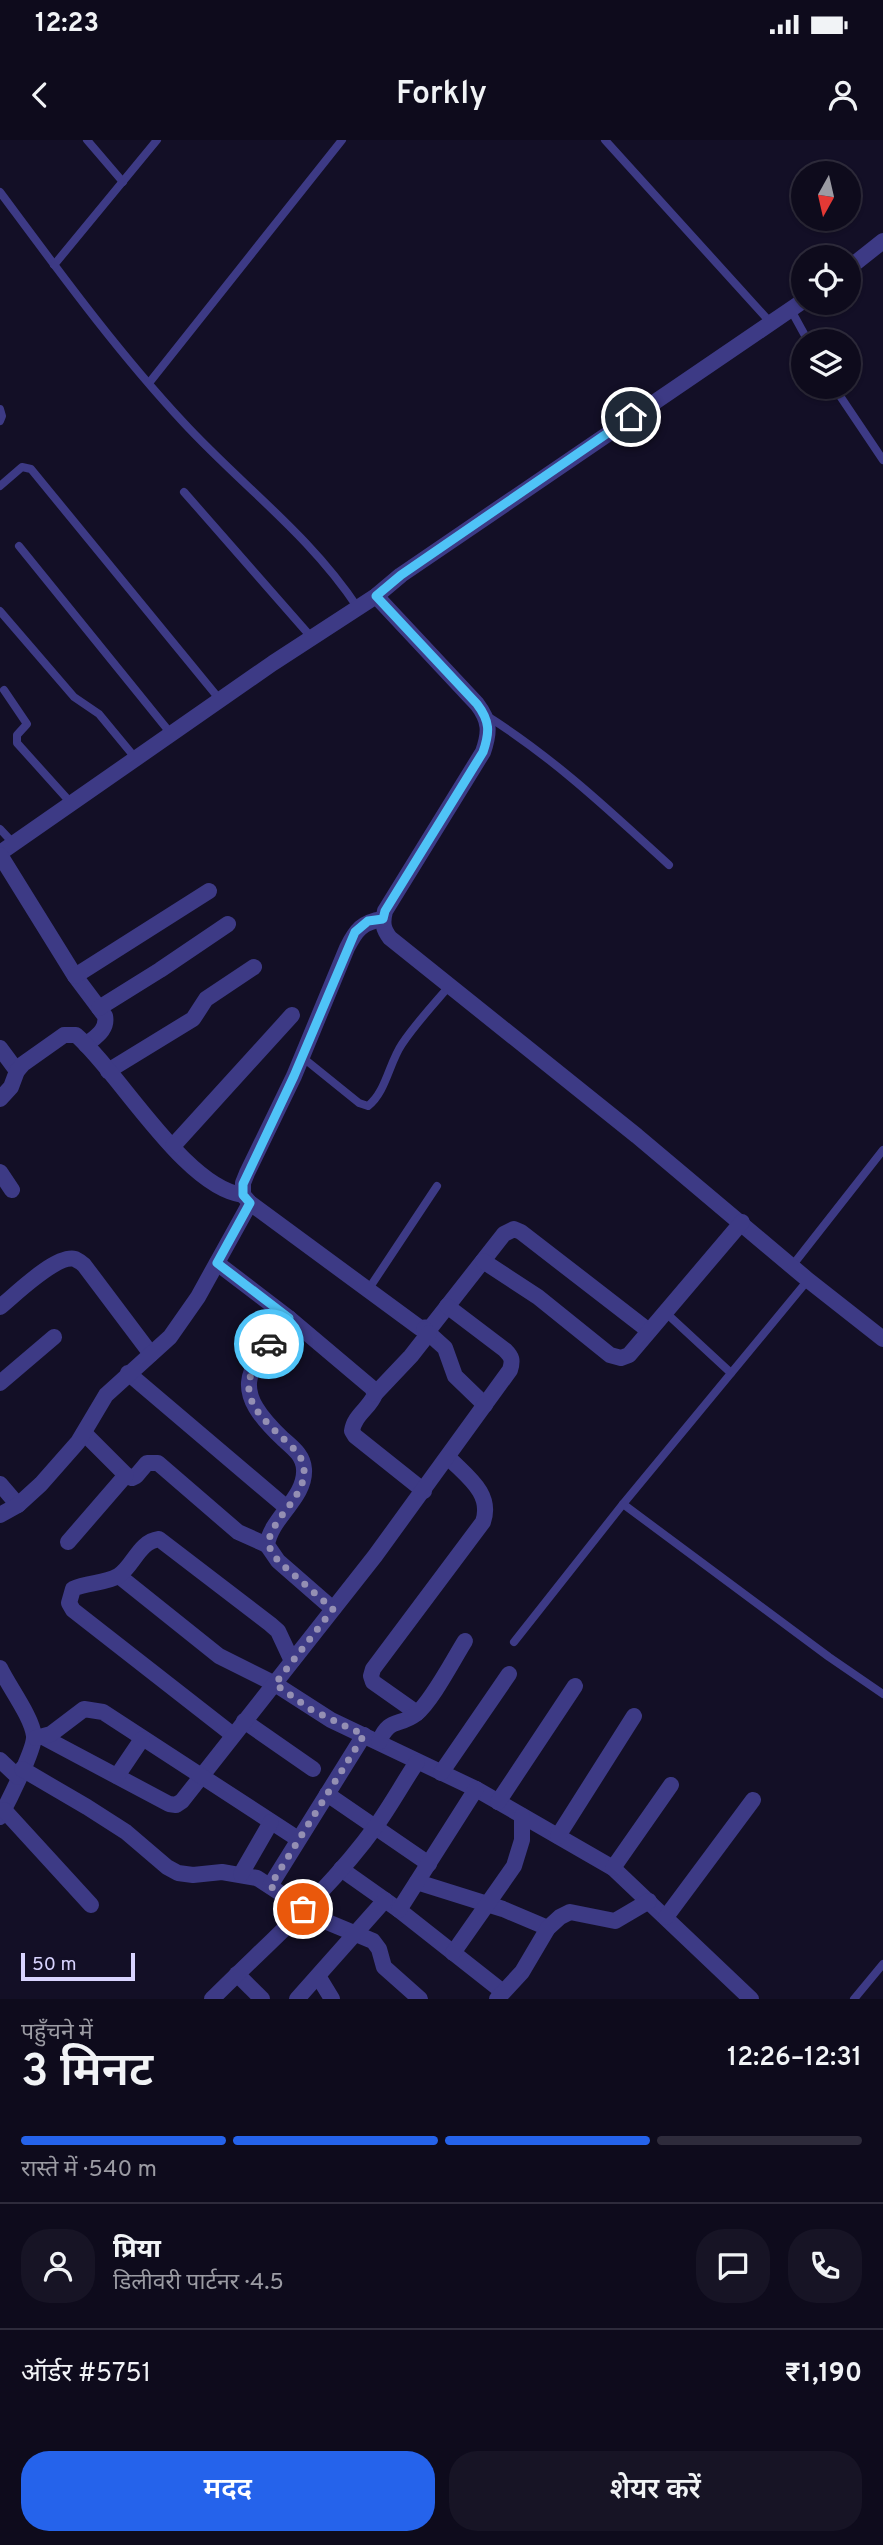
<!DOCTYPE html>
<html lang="hi">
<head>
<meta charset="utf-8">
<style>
	body { margin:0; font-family:Overpass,"Noto Sans Devanagari",sans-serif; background:#171425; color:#f1f3f6; height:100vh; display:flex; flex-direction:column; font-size:26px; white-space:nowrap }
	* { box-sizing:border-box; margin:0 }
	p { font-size:23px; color:#9b9ba3 }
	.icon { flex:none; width:38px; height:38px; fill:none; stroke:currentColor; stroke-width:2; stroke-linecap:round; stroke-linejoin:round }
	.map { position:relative; height:1859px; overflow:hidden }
	.sheet { display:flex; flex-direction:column; background:#0e0b1c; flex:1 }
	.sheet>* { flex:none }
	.needle { width:46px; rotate:188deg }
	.buttons { position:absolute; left:791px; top:21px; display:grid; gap:14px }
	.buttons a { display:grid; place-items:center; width:70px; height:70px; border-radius:50%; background:#0e0b1c; box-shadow:0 2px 5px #0004,0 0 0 2px #2e2b3b; font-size:35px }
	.scale { position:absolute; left:21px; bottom:18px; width:114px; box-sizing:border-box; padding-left:7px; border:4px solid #d9d4ff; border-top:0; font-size:19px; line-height:24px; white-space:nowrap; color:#d9d4ff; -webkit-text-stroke:5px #130f26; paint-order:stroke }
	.pin { position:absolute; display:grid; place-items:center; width:60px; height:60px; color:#fff; margin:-30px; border:4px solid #fff; border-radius:50%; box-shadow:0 2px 7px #0007 }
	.courier { position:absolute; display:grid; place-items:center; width:70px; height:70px; margin:-35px; border:5px solid #4fc3f7; border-radius:50%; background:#fff; color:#222; box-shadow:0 2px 9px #0007 }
	.head em { font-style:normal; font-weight:600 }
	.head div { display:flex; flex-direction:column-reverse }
	.head { display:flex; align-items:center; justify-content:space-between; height:119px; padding:0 21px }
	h1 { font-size:46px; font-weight:600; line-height:52px }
	.bar { display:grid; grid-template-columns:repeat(4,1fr); gap:10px 7px; align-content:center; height:84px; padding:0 21px }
	.bar i { height:9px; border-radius:5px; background:#2e2b3b }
	.bar .on { background:#2563eb }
	.bar p { grid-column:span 4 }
	.line { display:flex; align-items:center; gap:18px; padding:0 21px; border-top:2px solid #2e2b3b }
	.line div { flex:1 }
	.round { display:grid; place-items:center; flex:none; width:74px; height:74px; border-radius:28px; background:#171425 }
	.primary-button { display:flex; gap:14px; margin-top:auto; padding:14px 21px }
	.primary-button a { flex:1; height:80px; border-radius:28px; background:#2563eb; color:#fff; font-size:28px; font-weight:600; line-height:80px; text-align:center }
	.primary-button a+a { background:#171425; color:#f1f3f6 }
	.status { display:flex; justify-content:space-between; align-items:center; height:49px; padding:0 35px; background:#0e0b1c; direction:ltr }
	.status svg { height:19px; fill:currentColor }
	header { display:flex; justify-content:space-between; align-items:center; height:91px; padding:0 21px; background:#0e0b1c; font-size:32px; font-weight:600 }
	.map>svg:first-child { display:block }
</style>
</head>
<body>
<div class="status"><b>12:23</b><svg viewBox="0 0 49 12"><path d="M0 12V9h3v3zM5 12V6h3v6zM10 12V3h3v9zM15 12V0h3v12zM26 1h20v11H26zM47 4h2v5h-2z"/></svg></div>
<header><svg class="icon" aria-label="back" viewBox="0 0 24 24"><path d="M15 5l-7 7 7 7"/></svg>Forkly<svg class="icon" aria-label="person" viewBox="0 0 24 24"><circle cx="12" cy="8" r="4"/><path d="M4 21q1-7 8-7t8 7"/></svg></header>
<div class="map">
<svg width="883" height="1859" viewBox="0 0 883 1859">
	<rect width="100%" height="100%" fill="#130f26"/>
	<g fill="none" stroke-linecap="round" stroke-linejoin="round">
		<g stroke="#3d3a85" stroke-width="8">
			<polyline points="87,0 123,42"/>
			<polyline points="605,0 770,182"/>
			<path d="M0,52c58,78 116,158 183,230 59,64 126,112 175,186"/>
			<polyline points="54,125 157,0"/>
			<polyline points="791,170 808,201"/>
			<polyline points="149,243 342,0"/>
			<polyline points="834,247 883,320"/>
			<polyline points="0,269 2,276 0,281"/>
			<polyline points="0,346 22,327 31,329 221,561"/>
			<polyline points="184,352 312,498"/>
			<polyline points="19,406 172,595"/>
			<polyline points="0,471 74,557 99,574 137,620"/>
			<polyline points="4,550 27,584 17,595 17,603 71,663"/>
			<path d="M487,576c67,42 124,96 182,149"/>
			<polyline points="0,689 14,704"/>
			<path d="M302,917l57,46 9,3c18,-14 21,-43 34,-62 14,-21 32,-40 49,-60"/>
			<polyline points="792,1126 883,1010"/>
			<polyline points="368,1150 437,1046"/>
			<polyline points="665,1172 731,1233"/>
			<polyline points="623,1364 829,1517 883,1554"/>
			<polyline points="514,1502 623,1364 808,1140"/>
			<polyline points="854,1859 883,1824"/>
		</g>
		<g stroke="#3d3a85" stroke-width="16">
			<polyline points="849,128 883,101"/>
			<path d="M376,456l101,108c13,17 13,28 6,48l-98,159c-3,12 -2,18 5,27l247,198 171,144 75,59"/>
			<polyline points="0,713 273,523 376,456 401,435 803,161"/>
			<path d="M0,715l75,121 30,40c3,14 -10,21 -19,29"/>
			<path d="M383,779c-21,3 -27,11 -36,29l-53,128 -47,97 -4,10v12l7,8 170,125 11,-1 73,-93 10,-5 7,3 128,99"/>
			<polyline points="75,836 209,751"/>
			<polyline points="99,868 160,830 228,784"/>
			<polyline points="0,908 17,931"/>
			<polyline points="108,931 193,879 206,859 254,827"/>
			<path d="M0,959l11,-12 6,-16 6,-7 41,-29h12c43,37 109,153 167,160"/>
			<polyline points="173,1006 292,875"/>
			<polyline points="0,1032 12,1050"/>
			<polyline points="483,1121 538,1157 610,1215 621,1218 629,1215 742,1082"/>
			<path d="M217,1123l72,55 83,70 3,6c-5,14 -21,21 -23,37l3,5 69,55"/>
			<path d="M0,1167c15,-12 56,-53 75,-48 2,1 7,4 9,6l67,89"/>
			<path d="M289,1178c-41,52 -62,68 -6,121 10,9 20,16 21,30 2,29 -33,48 -37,76l11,16 55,48"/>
			<polyline points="424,1189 445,1208 455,1236 485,1265"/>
			<polyline points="128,1233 287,1368"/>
			<polyline points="0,1243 54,1197"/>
			<polyline points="375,1254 411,1216 429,1193"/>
			<polyline points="84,1293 126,1335 132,1338 136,1336 147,1323 158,1323 238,1392 267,1405"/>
			<polyline points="0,1344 18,1365"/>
			<polyline points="0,1375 18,1365 41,1344 78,1302 106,1255 170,1197 198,1157 250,1063"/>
			<polyline points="68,1402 126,1335"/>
			<polyline points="119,1436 219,1516 275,1544 331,1580 476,1649 613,1728 751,1859"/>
			<path d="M0,1528c9,19 32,49 34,68 1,13 -27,68 -34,81"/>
			<path d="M417,1573l-44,-31 -2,-6 2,-7 110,-147c10,-29 -17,-46 -35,-65"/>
			<polyline points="244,1581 313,1629"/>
			<path d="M233,1595l-160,-125 -4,-7 4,-14c14,-7 31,-5 45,-13 16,-10 20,-34 41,-37l111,85 8,7 14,30"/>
			<path d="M43,1597l126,67 7,1 6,-4 193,-245 135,-186c3,-10 2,-13 -5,-20l-58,-44"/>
			<polyline points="36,1598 51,1594 84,1569 103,1572 298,1699"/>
			<path d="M379,1602c10,-25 20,-15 37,-28 16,-13 37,-54 49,-73"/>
			<polyline points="0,1620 18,1637"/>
			<polyline points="22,1629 87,1667 126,1692 167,1727 178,1733 193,1735 222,1732 257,1738 320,1779 373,1801 379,1809 384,1827 420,1859"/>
			<polyline points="441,1633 509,1534"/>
			<polyline points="117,1636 142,1599"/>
			<polyline points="327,1654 429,1724"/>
			<polyline points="498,1662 575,1546"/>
			<polyline points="4,1670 91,1765"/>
			<polyline points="558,1696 634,1576"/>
			<polyline points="613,1728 671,1645"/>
			<polyline points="341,1729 399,1770 503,1852"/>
			<polyline points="241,1734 271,1682"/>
			<polyline points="417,1742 503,1769 548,1788"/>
			<polyline points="270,1746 364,1595"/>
			<polyline points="399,1770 476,1649"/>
			<polyline points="666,1777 753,1660"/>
			<polyline points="453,1813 514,1726 522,1700 522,1676"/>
			<polyline points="237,1834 262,1859"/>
			<polyline points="318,1836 332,1859"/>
			<path d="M212,1859c56,-56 118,-109 164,-173 15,-21 27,-43 41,-64"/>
			<polyline points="297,1859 385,1760"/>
			<polyline points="497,1859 522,1832 548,1788 560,1777 570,1772 615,1781 649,1761"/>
		</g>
	</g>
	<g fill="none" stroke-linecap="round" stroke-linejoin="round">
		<path stroke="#948fb3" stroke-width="7" stroke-dasharray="0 12.6" d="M269,1204c-36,45 -20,63 18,98 8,8 16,15 17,27 2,29 -33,48 -36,76l10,16 55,48 -58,75 35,25 54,26 -94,151 33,23"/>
		<path stroke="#4fc3f7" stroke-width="9" d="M269,1204l20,-26 -72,-55 33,-60 -7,-8v-11l51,-108 61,-144 13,-11 15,-2 2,-8 98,-159c7,-20 7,-31 -6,-48l-101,-108 25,-21 230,-158"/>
	</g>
</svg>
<div class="buttons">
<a><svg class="needle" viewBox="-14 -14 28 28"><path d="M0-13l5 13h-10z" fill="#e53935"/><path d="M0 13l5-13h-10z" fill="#9b9ba3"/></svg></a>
<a><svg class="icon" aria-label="locate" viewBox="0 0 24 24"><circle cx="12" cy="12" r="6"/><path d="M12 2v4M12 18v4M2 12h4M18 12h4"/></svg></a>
<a><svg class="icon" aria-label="layers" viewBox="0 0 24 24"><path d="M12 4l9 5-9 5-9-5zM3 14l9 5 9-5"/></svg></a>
</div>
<div class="scale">50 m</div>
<div class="pin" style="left:303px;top:1769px;background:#ea580c"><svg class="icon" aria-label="bag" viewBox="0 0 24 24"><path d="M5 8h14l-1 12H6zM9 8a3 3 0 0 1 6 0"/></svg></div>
<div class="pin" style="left:631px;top:277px;background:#1f2937"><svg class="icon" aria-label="home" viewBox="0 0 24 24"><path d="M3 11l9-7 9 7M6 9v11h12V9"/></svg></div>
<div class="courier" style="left:269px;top:1204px"><svg class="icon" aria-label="car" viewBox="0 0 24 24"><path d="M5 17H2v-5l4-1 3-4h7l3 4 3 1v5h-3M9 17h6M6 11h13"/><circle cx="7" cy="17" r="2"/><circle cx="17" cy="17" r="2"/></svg></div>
</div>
<section class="sheet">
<div class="head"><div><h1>3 मिनट</h1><p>पहुँचने में</p></div><em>12:26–12:31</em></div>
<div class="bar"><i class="on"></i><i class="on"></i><i class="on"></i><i></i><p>रास्ते में · 540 m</p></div>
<div class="line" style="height:126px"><a class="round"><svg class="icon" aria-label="person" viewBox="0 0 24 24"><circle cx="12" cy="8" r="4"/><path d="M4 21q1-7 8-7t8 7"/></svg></a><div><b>प्रिया</b><p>डिलीवरी पार्टनर · 4.5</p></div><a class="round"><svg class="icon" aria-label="chat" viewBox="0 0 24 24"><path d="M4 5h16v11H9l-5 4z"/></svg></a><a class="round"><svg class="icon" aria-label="phone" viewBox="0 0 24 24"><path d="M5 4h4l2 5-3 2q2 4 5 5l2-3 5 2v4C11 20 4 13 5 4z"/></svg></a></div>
<div class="line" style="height:91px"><div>ऑर्डर #5751</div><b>₹1,190</b></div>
<div class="primary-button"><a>मदद</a><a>शेयर करें</a></div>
</section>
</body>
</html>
